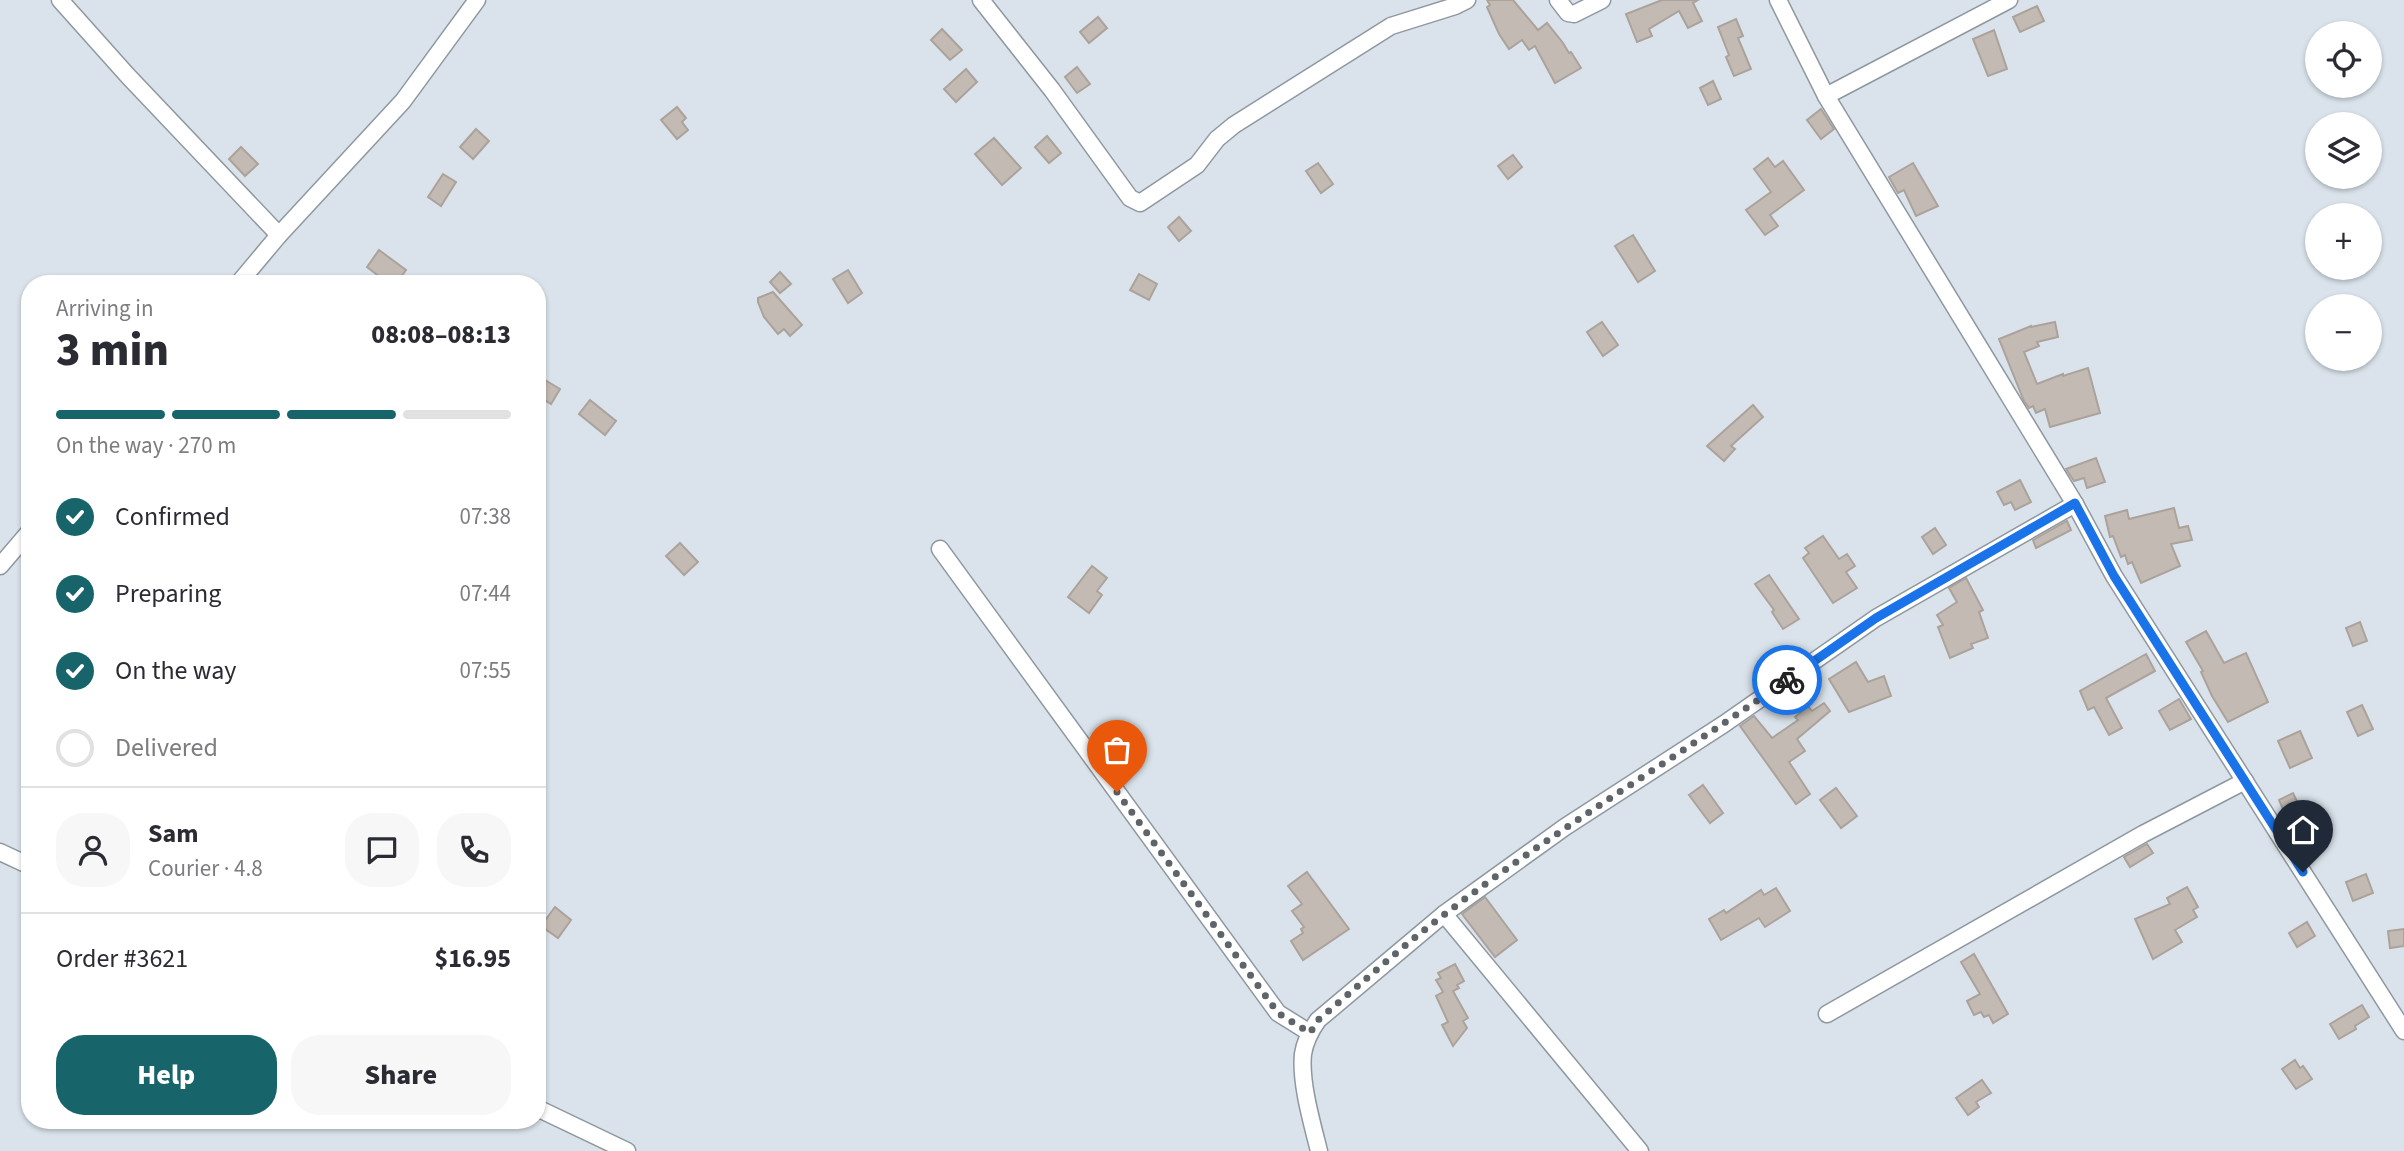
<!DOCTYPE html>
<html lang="en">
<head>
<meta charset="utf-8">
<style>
	body { margin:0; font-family:"Source Sans 3",sans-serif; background:#f7f7f7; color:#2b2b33; height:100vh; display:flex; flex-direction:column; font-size:26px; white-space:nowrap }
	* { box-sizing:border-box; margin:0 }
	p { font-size:23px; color:#7c7c81 }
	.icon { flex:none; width:38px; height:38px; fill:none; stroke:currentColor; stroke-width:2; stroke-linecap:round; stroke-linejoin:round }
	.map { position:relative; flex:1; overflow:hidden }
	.details { position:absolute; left:21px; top:275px; width:525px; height:854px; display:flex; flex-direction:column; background:#fff; border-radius:28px; box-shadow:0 2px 5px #0004 }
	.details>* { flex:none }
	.fabs { position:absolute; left:2305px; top:21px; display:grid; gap:14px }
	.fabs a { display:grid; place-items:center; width:77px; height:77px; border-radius:50%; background:#fff; box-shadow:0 2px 5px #0004; font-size:35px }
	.pin { position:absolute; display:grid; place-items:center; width:60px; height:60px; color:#fff; margin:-72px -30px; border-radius:50% 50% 50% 0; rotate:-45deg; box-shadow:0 0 7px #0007 }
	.pin .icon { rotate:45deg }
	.courier { position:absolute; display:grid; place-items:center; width:70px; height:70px; margin:-35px; border:5px solid #1a73e8; border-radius:50%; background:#fff; color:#222; box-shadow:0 2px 9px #0007 }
	.summary em { font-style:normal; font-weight:800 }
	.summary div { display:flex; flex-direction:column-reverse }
	.summary { display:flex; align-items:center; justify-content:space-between; height:119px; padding:0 35px }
	h1 { font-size:46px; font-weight:800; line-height:52px }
	.bar { display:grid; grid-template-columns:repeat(4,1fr); gap:10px 7px; align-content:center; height:84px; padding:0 35px }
	.bar i { height:9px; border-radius:5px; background:#e1e1e2 }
	.bar .active { background:#17656a }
	.bar p { grid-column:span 4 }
	.line { display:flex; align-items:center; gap:18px; padding:0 35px; border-top:2px solid #e1e1e2 }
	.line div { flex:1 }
	.round { display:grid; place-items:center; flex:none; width:74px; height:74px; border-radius:28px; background:#f7f7f7 }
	ol { padding:0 35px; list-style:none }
	li { display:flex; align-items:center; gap:21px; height:77px }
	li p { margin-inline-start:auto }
	li .icon { padding:7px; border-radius:50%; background:#17656a; color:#fff; stroke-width:4 }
	li:last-child { color:#7c7c81 }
	li i { width:38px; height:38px; border:4px solid #e1e1e2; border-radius:50% }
	.button { display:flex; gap:14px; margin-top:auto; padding:14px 35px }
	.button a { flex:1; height:80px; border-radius:28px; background:#17656a; color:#fff; font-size:28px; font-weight:800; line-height:80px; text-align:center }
	.button a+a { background:#f7f7f7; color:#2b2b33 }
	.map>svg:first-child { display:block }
</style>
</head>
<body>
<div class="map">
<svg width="2404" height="1151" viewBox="0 0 2404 1151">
	<rect width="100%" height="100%" fill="#dae3eb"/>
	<g fill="#c3bbb3" stroke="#aba39b" stroke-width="2">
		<polygon points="1487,0 1513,0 1538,30 1547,23 1563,43 1569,53 1571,52 1581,68 1555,83 1535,46 1529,50 1522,40 1509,49 1499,34 1487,7 1490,5"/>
		<polygon points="1662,0 1698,0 1693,3 1702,21 1688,28 1679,11 1649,29 1652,36 1637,42 1626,14"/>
		<polygon points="2037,6 2044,21 2020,32 2013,17"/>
		<polygon points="1098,17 1107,28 1089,43 1080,32"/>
		<polygon points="1736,19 1743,36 1738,38 1751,69 1734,76 1726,57 1729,55 1718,27"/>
		<polygon points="942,29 962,50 950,60 931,40"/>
		<polygon points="1994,30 2007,69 1988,76 1973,39"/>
		<polygon points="1077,67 1090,84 1077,93 1065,77"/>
		<polygon points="966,69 977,82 956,102 944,89"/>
		<polygon points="1713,81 1721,99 1708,105 1700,88"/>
		<polygon points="677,107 686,118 682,122 688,130 677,139 661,120"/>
		<polygon points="1821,109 1834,129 1821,139 1807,120"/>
		<polygon points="476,129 489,141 473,159 460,147"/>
		<polygon points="1047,136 1061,153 1049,163 1035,147"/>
		<polygon points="994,138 1021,168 1002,185 975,154"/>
		<polygon points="241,147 258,164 245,176 229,159"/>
		<polygon points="1513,155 1522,167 1508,179 1498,166"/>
		<polygon points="1768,158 1775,167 1783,161 1804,190 1770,215 1778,226 1765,235 1746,210 1771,192 1754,169"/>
		<polygon points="1318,163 1333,184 1321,193 1306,171"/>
		<polygon points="1913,163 1938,206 1916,216 1904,190 1898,193 1889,177"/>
		<polygon points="443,174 456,182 441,206 428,197"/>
		<polygon points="1179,217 1191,231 1179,241 1168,227"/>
		<polygon points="1633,235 1655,271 1638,282 1615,246"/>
		<polygon points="379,250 406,270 396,284 389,284 367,267"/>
		<polygon points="848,270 862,293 848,303 833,279"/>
		<polygon points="780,272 791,284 780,293 770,282"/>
		<polygon points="1139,274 1157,284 1149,300 1130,290"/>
		<polygon points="773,292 802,325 790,336 784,329 778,334 764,317 758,302 758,298"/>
		<polygon points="1602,322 1618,345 1603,356 1587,332"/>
		<polygon points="2055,322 2058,337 2037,342 2039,346 2024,352 2037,384 2063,374 2063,376 2088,368 2100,413 2050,427 2045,409 2036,413 2033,406 2029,408 2024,401 1999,339 2031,326 2031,327"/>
		<polygon points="545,380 560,389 551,404 537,395"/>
		<polygon points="590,400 616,421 605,435 579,414"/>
		<polygon points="1753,405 1763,417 1731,446 1735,449 1724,461 1707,446"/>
		<polygon points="2096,458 2105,482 2087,488 2084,478 2074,481 2066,469"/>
		<polygon points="2020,480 2031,502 2015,510 2011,502 2004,505 1997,492"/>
		<polygon points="2174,508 2179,528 2188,526 2192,540 2171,544 2180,566 2141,583 2132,562 2128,564 2125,555 2121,557 2113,536 2110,537 2105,516 2127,510 2129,519"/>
		<polygon points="2067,521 2071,530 2036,548 2033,540"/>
		<polygon points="1935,528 1946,545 1933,554 1922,537"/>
		<polygon points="1823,536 1839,559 1847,554 1855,566 1846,572 1857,588 1833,603 1803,558 1809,553 1805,548"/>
		<polygon points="680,543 698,562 684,575 666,556"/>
		<polygon points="1092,566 1107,578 1097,591 1102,595 1089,613 1068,597"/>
		<polygon points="1769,575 1799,619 1783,629 1772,612 1774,610 1755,584"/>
		<polygon points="1966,578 1983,610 1979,612 1988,638 1971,644 1973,648 1950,658 1938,627 1943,625 1937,615 1957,602 1949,588"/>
		<polygon points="2360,622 2367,641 2353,646 2346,628"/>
		<polygon points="2206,631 2224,663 2246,653 2268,702 2228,722 2212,696 2201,672 2203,671 2186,642"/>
		<polygon points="2146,654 2155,671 2106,698 2122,728 2109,735 2094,707 2088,710 2080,691"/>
		<polygon points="1856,662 1868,682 1884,676 1891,696 1849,712 1829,679"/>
		<polygon points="2179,699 2191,719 2170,730 2159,711"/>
		<polygon points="1824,703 1830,711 1797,739 1805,751 1789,762 1810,794 1796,804 1740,726 1754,716 1772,738 1798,720 1795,717 1808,706 1812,711"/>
		<polygon points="2362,705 2373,729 2358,736 2347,712"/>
		<polygon points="2300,731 2312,758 2290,768 2278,741"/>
		<polygon points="1703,785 1723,813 1710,823 1689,795"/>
		<polygon points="1836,788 1857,816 1841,828 1820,800"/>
		<polygon points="2293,793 2303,814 2288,821 2279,800"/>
		<polygon points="2147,844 2153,853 2130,867 2124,857"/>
		<polygon points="1307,872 1349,929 1303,960 1291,941 1303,933 1301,929 1304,927 1292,911 1302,904 1288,886"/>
		<polygon points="2366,874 2373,893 2353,901 2346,882"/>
		<polygon points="2187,887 2198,907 2193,910 2197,917 2175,930 2182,942 2153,959 2135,919 2170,904 2167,898"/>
		<polygon points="1776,888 1790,911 1765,927 1759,918 1721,940 1709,919 1724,910 1726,913 1761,890 1764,895"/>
		<polygon points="1485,897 1517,940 1495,957 1462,914"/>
		<polygon points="555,907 571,920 558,938 541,926"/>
		<polygon points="2307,922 2315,936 2297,947 2289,933"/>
		<polygon points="2404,929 2404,946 2390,948 2388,931"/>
		<polygon points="1974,954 2008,1014 1993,1023 1989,1015 1984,1017 1981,1012 1974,1015 1967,1001 1980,994 1961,962"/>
		<polygon points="1455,964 1464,981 1457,985 1459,988 1453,991 1468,1018 1463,1021 1467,1028 1453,1046 1442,1025 1448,1022 1436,996 1443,992 1436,980 1441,978 1438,973"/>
		<polygon points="2362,1005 2369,1017 2355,1026 2356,1029 2339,1039 2330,1024"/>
		<polygon points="2295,1060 2300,1068 2303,1066 2312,1079 2296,1089 2282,1069"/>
		<polygon points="1982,1080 1991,1093 1976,1102 1979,1107 1968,1115 1956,1098"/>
	</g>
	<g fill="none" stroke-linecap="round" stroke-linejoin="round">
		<defs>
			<g id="street">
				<polyline points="60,0 128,76 279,235"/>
				<polyline points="981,0 1052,90 1130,198 1140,203 1197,165 1217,139 1234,125 1391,26 1455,6 1467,0"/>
				<polyline points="1558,0 1568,13 1574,14 1602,0"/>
				<polyline points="1778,0 1826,96 2075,504 2114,576 2404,1031"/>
				<polyline points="1826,96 2009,0"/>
				<polyline points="238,284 279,235 403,101 477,0"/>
				<polyline points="940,549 1278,1013 1310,1033"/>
				<polyline points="0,566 30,531"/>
				<polyline points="0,852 30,866"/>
				<polyline points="1444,914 1640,1151"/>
				<polyline points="1827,1014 2143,834 2245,781"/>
				<polyline points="537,1108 627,1151"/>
				<path d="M1319,1151c-7,-28 -19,-69 -16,-97 2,-13 8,-24 15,-34l126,-106 121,-87 159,-103 152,-106 199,-114"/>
			</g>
		</defs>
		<use href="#street" stroke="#8f979f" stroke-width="19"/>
		<use href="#street" stroke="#fff" stroke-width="16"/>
	</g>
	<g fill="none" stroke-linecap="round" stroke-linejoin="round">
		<path stroke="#5e6468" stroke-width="7" stroke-dasharray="0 12.6" d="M1117,792l161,221 32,20 8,-13c43,-36 83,-73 127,-106 110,-84 229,-155 342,-234"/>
		<polyline stroke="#1a73e8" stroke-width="9" points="1787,680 1876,618 2075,503 2114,576 2303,872"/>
	</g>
</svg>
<div class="fabs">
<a><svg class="icon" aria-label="locate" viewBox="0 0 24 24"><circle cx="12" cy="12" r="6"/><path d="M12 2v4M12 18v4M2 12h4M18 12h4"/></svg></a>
<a><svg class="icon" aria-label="layers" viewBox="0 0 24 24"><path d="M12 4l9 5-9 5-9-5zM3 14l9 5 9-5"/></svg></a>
<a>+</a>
<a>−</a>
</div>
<div class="pin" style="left:1117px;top:792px;background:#ea580c"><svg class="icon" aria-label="bag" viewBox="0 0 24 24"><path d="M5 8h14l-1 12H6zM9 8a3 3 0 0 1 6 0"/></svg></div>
<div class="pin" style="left:2303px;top:872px;background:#1f2937"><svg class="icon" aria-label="home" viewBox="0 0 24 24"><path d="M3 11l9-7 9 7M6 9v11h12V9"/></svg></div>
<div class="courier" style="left:1787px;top:680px"><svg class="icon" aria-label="bike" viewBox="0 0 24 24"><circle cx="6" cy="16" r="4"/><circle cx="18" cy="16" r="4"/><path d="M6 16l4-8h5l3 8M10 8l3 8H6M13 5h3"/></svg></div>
<section class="details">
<div class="summary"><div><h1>3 min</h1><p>Arriving in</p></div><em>08:08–08:13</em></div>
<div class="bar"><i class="active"></i><i class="active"></i><i class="active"></i><i></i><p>On the way · 270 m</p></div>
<ol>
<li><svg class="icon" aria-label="check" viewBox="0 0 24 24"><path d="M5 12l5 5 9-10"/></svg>Confirmed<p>07:38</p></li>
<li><svg class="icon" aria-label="check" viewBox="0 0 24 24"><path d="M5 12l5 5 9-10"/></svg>Preparing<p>07:44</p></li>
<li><svg class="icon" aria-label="check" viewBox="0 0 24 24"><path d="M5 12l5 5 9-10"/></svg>On the way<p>07:55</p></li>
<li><i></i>Delivered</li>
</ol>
<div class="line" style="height:126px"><a class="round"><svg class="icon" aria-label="person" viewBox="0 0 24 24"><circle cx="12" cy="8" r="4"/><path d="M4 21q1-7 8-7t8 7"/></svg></a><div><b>Sam</b><p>Courier · 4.8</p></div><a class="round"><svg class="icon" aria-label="chat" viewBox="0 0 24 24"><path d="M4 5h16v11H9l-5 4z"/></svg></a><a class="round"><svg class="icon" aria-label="phone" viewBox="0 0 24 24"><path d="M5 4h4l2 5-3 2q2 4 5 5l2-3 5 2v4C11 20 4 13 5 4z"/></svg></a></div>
<div class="line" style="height:91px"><div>Order #3621</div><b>$16.95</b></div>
<div class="button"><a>Help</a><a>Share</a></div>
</section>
</div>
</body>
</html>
